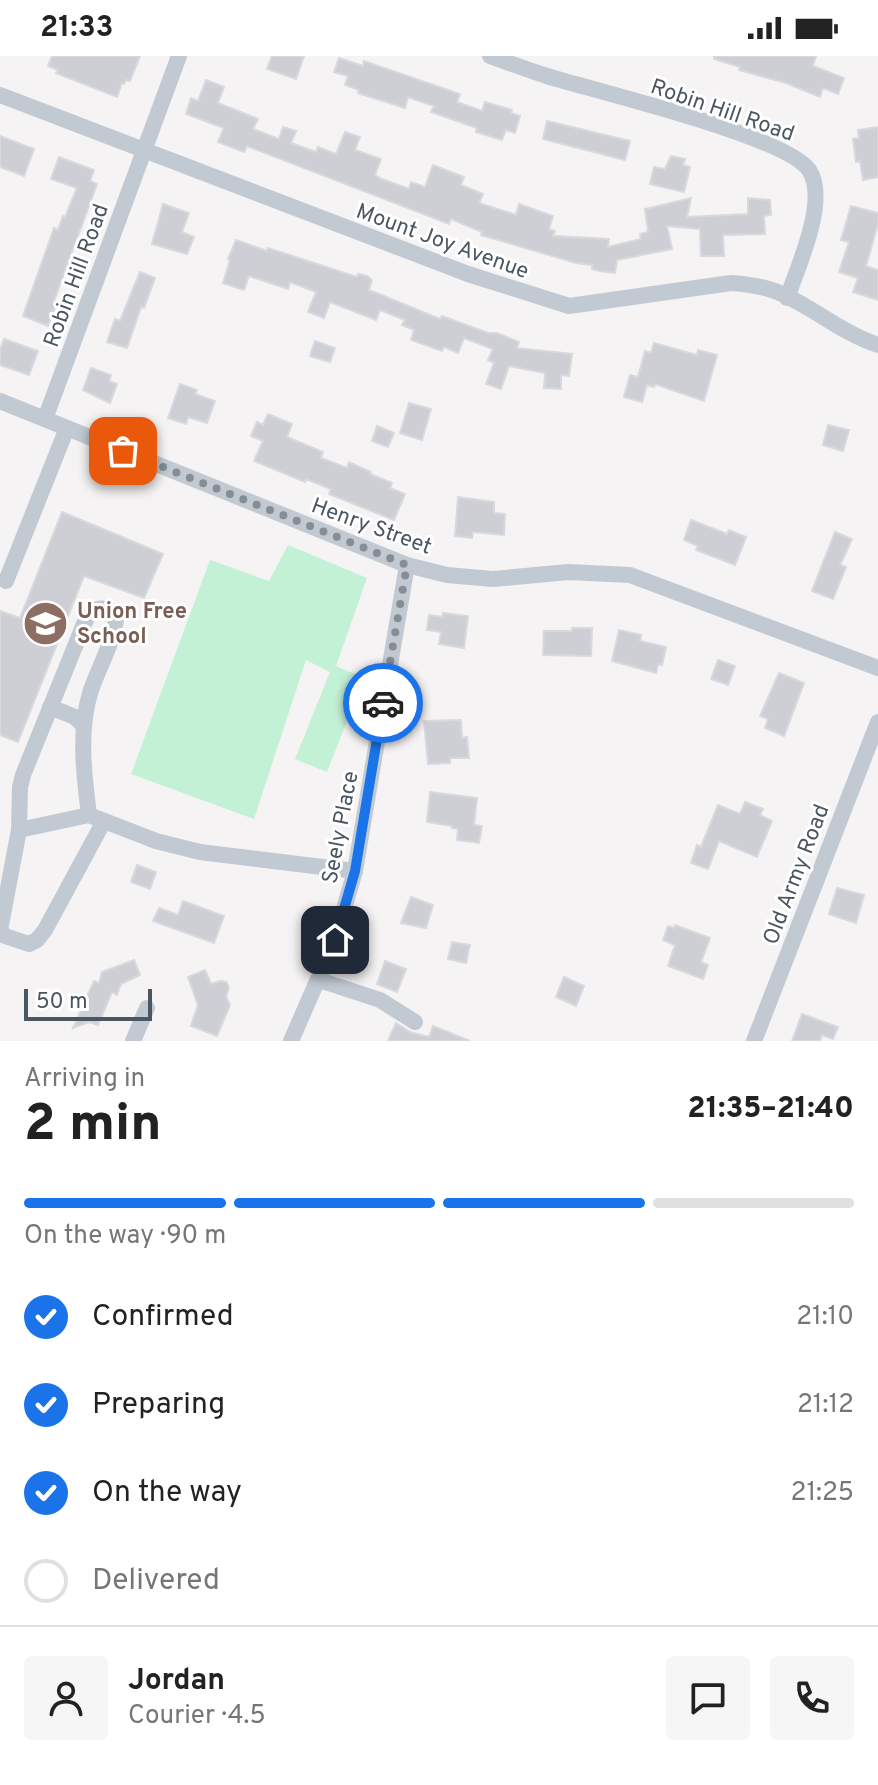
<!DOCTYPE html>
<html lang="en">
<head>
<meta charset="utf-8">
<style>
	body { margin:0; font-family:Overpass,sans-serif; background:#f6f6f6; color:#222; height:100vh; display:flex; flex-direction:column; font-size:30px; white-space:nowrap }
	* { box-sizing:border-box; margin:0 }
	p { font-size:26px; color:#767676 }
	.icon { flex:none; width:44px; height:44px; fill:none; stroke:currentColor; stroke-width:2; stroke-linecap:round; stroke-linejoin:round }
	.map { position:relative; height:985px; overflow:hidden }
	.drawer { display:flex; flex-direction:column; background:#fff; flex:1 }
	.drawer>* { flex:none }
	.scale { position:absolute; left:24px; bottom:20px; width:128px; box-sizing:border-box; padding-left:8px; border:4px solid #4a5661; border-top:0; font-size:22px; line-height:28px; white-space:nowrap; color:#4a5661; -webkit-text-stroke:6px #fff; paint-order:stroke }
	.pin { position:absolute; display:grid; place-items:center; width:68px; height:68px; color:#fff; margin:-34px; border-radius:16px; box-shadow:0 4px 12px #0006 }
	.courier { position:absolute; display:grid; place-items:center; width:80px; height:80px; margin:-40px; border:6px solid #1a73e8; border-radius:50%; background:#fff; color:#222; box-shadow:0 2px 10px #0007 }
	.overview em { font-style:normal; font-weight:800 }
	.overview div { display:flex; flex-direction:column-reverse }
	.overview { display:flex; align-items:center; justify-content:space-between; height:136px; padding:0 24px }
	h1 { font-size:52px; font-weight:800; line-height:60px }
	.bar { display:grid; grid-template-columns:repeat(4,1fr); gap:12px 8px; align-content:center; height:96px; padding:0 24px }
	.bar i { height:10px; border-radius:6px; background:#e0e0e0 }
	.bar .on { background:#1a73e8 }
	.bar p { grid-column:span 4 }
	.line { display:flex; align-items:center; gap:20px; padding:0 24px; border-top:2px solid #e0e0e0 }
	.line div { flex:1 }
	.round { display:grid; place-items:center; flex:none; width:84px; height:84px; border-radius:8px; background:#f6f6f6 }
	ol { padding:0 24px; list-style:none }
	li { display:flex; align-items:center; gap:24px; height:88px }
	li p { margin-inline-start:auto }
	li .icon { padding:8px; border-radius:50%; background:#1a73e8; color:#fff; stroke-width:4 }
	li:last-child { color:#767676 }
	li i { width:44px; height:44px; border:4px solid #e0e0e0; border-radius:50% }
	.status { display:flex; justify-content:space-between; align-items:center; height:56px; padding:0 40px; background:#fff; direction:ltr }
	.status svg { height:22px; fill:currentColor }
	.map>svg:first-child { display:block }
</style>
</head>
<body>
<div class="status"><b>21:33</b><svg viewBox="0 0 49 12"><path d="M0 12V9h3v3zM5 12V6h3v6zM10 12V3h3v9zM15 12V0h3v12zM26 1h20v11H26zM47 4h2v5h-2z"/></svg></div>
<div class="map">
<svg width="878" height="985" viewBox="0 0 878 985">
	<rect width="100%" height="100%" fill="#f5f3f3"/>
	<polygon fill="#c3f1d5" points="288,489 367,522 336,610 364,622 327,716 295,703 330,616 306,604 254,763 131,718 210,504 269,525"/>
	<g fill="#cdcfd5" stroke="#d7d9de" stroke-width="2">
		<polygon points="52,0 140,0 130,25 126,24 124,28 122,27 117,41 56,17 58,14 48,10"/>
		<polygon points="272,0 304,0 296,23 267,13"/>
		<polygon points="714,0 816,0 813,10 844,22 838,38 823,32 820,41 786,27 739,14 740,11 714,3"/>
		<polygon points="339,2 363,10 364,5 460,38 457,46 482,55 485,46 512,54 511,57 520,60 515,77 506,74 502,84 476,76 477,72 431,56 434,50 408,41 405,52 358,37 359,34 345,29 348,20 334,16"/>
		<polygon points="206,24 224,31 218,47 258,63 253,73 279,83 283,71 296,75 291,87 316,96 318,91 336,98 345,76 360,81 355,94 381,103 375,119 382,123 409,133 411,126 425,131 433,109 464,121 461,129 483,138 479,147 516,159 519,148 553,160 549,173 555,175 553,180 609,183 608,191 641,183 640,178 648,176 645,153 691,142 687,161 748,158 748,142 770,144 771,159 764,160 765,178 723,179 724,200 701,200 700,173 667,170 672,193 617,204 615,217 599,215 592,213 592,209 576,207 481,179 482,176 451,163 449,168 247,90 244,96 218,86 224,72 186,58 191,42 198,45"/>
		<polygon points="547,65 630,85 625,104 543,83"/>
		<polygon points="878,71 878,121 863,124 860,105 856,106 853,83 859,82 858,74"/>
		<polygon points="0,80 34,93 24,120 0,111"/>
		<polygon points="671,100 685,103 683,109 690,111 684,136 650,128 654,111 665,113"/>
		<polygon points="59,101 94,114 90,125 97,128 54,245 57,246 48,270 23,260 54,172 58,174 63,160 65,161 77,132 51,123"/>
		<polygon points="163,148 189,157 182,176 194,181 187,198 152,188"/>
		<polygon points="851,150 878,157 878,168 866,210 878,214 878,244 853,236 858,222 839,216 849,186 841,184"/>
		<polygon points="236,184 267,195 268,192 357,221 358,218 367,220 372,224 369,234 440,263 442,260 488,277 497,277 519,286 517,292 572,298 569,320 561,319 561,333 544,332 545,317 509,310 501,333 486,328 494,307 488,304 493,293 464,282 458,297 444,291 442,295 411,284 414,274 402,269 405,264 380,254 376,264 330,246 324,262 308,256 316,236 290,226 288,233 249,220 244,234 223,227 230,204 228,203"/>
		<polygon points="140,216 155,222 144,252 141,251 127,292 107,286 115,263 120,265"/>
		<polygon points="4,283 38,295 29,319 0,309 0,294"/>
		<polygon points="315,285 335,292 330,306 310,300"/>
		<polygon points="654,287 697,299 698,294 717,299 704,345 655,328 654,331 647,329 642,346 624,341 630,319 638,321 645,295 651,297"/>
		<polygon points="91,312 111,319 109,325 117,328 110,347 83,334"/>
		<polygon points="180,328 197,334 195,338 215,345 207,367 188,361 186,368 168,362"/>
		<polygon points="409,347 431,353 422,384 400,377"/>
		<polygon points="268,358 292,368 287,381 323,396 321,402 347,412 349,406 371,416 370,418 392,427 390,432 405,438 394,464 329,438 331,433 306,423 305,426 254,405 263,385 251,380 257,366 263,369"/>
		<polygon points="828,369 849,374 843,395 823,389"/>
		<polygon points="377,370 394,377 388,391 372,385"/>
		<polygon points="458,441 494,446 494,457 505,458 504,479 473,476 472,482 455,480"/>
		<polygon points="62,456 163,498 144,542 84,520 18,686 0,679 0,555 20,562"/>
		<polygon points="691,464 727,478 729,474 746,481 735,509 696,494 698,490 684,484"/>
		<polygon points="835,476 852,483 840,509 846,511 833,543 812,535"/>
		<polygon points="443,557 468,560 464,592 439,588 441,576 427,574 429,559 443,561"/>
		<polygon points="572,572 592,572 591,600 543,599 544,575 572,575"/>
		<polygon points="619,574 641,579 640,585 666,591 662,609 658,608 656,617 612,605"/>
		<polygon points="718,604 735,610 728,629 711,623"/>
		<polygon points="779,617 804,627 784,680 765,672 768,663 760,660"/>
		<polygon points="461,664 462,682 467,681 469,702 450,702 450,707 428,708 424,665"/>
		<polygon points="430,736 477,742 474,769 482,770 479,787 457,784 458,773 452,772 452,770 427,766"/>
		<polygon points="745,746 763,753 760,759 772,765 757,801 719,785 708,813 691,807 697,789 701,791 718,749 740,758"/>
		<polygon points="137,809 156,816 150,833 131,826"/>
		<polygon points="837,832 864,839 856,867 829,858"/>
		<polygon points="411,841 433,849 426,872 401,867"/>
		<polygon points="183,845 224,860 214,887 153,865 159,852 178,859"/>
		<polygon points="675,869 710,882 701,906 708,909 703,923 668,910 675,889 663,884 668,870 674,872"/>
		<polygon points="452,886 470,889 466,907 448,903"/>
		<polygon points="134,904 140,919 121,928 117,939 112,936 98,969 89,966 73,972 94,925 99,927 102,916"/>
		<polygon points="385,905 406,913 397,936 377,928"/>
		<polygon points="205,914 211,928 220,925 226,926 229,931 226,941 230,949 217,980 191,970 198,949 188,921"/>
		<polygon points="564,921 584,930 576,950 556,941"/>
		<polygon points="802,958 838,971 833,983 822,979 820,985 792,985"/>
		<polygon points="396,967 410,976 429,981 433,970 470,985 388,985"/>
	</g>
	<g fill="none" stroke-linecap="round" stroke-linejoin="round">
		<g stroke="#c1cad2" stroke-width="16">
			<path d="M490,0c19,7 38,14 57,20 48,15 239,60 262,94 20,29 -11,97 -22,128"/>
			<path d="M0,39l468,179 101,32 162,-23c15,1 30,3 44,8 36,14 64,41 103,54"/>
			<polyline points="0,345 407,509 447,519 493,523 568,516 630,519 878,612"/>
			<polyline points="45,363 179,0"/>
			<polyline points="6,525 67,372"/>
			<polyline points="50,651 75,661 84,670"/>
			<path d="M89,759c-5,-40 -11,-85 2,-125 8,-23 21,-45 25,-70l-8,-11c-14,-2 -18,2 -24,15l-61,151 -3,12 -1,43 70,-15 67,26 44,11 155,19"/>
			<polyline points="19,774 0,874 5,880 29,888 37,884 45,874 104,765"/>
			<polyline points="319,924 380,944 415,966"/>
			<polyline points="133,985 147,952"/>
			<polyline points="291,985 335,884 355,815 407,509"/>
			<polyline points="754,985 878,666"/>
		</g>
	</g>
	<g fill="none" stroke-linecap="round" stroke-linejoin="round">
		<polyline stroke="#868d94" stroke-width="8" stroke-dasharray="0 14.4" points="123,395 407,509 383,647"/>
		<polyline stroke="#1a73e8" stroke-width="10" points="335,884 355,815 383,647"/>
	</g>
	<defs>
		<symbol id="school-disc" viewBox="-11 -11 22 22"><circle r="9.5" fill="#8d6e63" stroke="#fff"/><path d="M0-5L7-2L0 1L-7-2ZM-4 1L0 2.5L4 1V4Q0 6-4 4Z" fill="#fff"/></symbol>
	</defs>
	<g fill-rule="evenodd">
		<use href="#school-disc" x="20" y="542" width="51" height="51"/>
	</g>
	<g text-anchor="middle" stroke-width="6" stroke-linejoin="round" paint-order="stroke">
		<g font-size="22" fill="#4a5661" stroke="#fff">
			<text transform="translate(723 53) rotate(19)" y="8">Robin Hill Road</text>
			<text transform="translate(443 184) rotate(20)" y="8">Mount Joy Avenue</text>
			<text transform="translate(75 219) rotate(-70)" y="8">Robin Hill Road</text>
			<text transform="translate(372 469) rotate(20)" y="8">Henry Street</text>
			<text transform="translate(339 771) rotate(-79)" y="8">Seely Place</text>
			<text transform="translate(795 818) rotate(-69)" y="8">Old Army Road</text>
		</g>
		<g font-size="22" font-weight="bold" fill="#785e54" stroke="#fff" text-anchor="start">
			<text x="77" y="562">Union Free<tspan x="77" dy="25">School</tspan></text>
		</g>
	</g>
</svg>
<div class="scale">50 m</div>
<div class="pin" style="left:123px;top:395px;background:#ea580c"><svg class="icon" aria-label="bag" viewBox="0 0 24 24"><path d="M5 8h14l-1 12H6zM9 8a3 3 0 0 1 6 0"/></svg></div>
<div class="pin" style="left:335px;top:884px;background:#1f2937"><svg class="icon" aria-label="home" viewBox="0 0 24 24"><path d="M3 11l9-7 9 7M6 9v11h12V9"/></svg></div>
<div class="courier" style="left:383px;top:647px"><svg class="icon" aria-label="car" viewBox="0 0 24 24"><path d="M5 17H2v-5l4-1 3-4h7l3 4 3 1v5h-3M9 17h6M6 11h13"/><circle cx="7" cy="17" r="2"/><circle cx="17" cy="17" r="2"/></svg></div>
</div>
<section class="drawer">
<div class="overview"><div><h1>2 min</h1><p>Arriving in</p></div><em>21:35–21:40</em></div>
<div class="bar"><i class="on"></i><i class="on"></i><i class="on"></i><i></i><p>On the way · 90 m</p></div>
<ol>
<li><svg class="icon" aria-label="check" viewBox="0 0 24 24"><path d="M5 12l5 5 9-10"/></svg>Confirmed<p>21:10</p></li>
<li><svg class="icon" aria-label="check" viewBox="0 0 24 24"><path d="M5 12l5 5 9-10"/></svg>Preparing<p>21:12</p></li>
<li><svg class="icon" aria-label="check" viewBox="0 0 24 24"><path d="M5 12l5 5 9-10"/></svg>On the way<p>21:25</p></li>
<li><i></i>Delivered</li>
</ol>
<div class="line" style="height:144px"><a class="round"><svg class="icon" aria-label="person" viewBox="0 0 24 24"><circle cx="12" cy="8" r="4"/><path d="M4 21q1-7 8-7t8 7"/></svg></a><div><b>Jordan</b><p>Courier · 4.5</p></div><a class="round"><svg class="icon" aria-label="chat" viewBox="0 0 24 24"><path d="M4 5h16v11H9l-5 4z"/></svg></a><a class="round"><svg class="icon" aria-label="phone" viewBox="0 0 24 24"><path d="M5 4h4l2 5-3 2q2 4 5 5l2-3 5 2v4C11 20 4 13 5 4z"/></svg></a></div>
</section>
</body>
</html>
